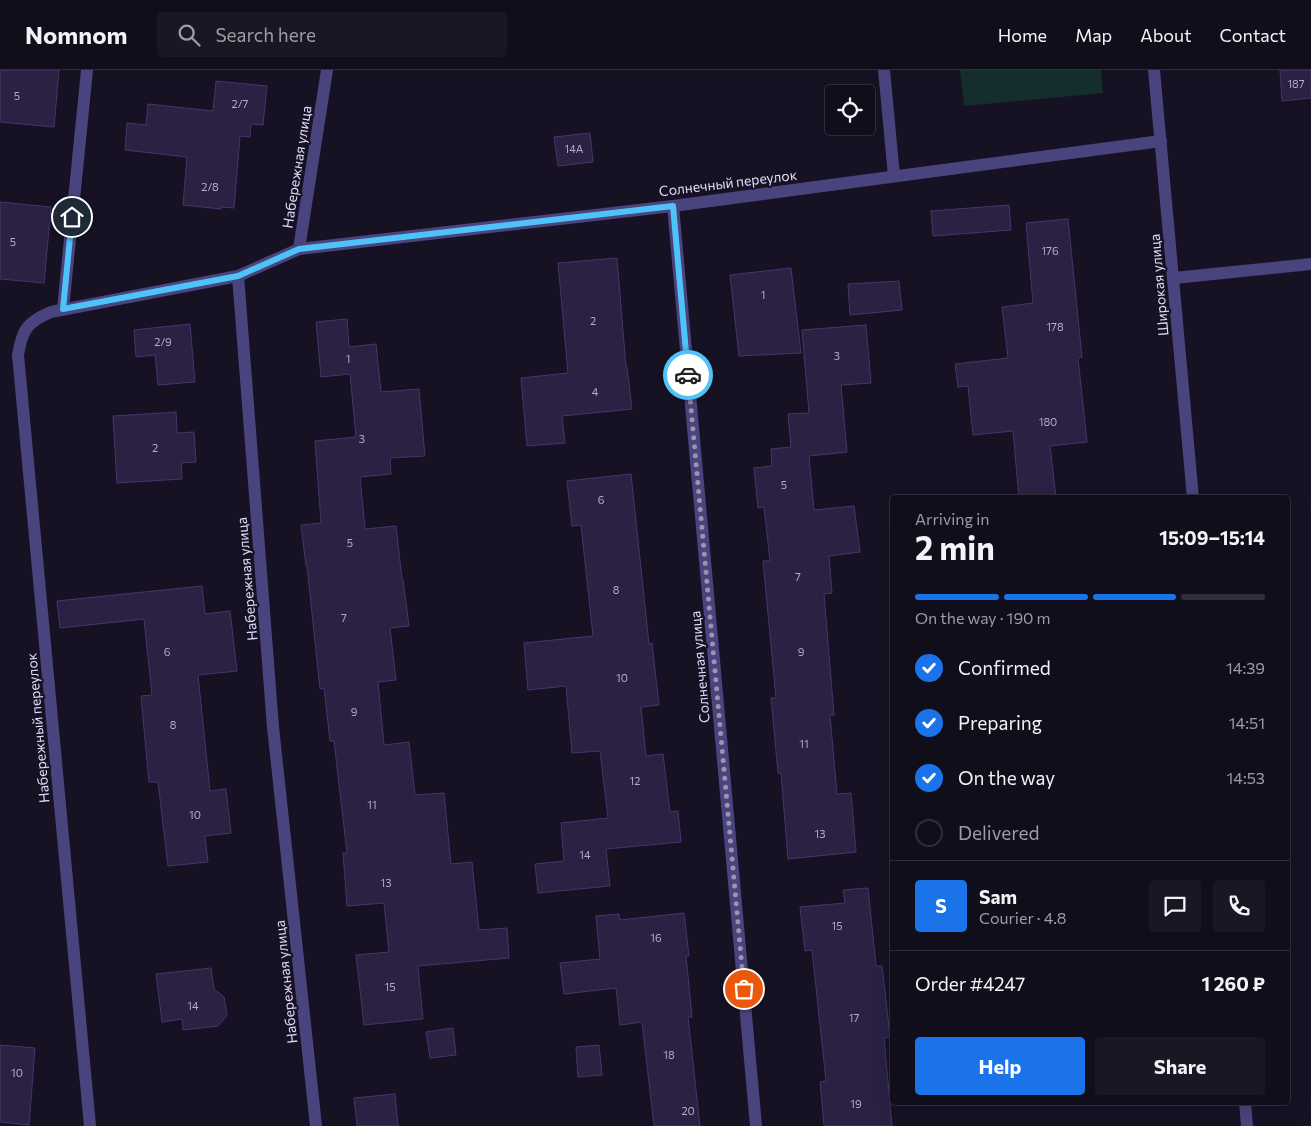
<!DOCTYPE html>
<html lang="en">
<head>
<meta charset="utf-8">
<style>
	body { margin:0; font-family:Commissioner,sans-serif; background:#191724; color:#f1f3f6; height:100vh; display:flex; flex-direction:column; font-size:19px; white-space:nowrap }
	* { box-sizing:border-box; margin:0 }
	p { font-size:16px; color:#9c9ca3 }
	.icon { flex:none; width:28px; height:28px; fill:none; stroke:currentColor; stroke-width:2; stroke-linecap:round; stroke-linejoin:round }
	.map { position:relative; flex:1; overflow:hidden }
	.sheet { position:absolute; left:890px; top:425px; width:400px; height:610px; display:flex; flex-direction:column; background:#100e1b; border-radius:5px; box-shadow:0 5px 20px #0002,0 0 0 1px #302e3a }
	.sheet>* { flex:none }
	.buttons { position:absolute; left:825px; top:15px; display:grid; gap:10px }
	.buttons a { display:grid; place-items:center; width:50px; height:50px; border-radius:5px; background:#100e1b; box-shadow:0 5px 20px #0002,0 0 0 1px #302e3a; font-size:25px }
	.pin { position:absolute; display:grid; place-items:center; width:42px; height:42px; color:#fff; margin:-21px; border:2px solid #fff; border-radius:50%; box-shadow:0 1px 5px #0007 }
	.courier { position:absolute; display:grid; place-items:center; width:50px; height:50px; margin:-25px; border:4px solid #4fc3f7; border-radius:50%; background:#fff; color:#222; box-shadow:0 1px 6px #0007 }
	.head em { font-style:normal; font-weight:700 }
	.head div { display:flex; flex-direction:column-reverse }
	.head { display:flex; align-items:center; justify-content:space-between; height:85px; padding:0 25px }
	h1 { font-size:32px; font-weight:700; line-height:38px }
	.bar { display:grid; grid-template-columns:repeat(4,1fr); gap:8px 5px; align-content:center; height:60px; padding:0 25px }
	.bar i { height:6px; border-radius:4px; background:#302e3a }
	.bar .on { background:#1a73e8 }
	.bar p { grid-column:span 4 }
	.line { display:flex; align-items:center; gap:12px; padding:0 25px; border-top:1px solid #302e3a }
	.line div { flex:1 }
	.round { display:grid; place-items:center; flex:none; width:52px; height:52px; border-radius:5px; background:#191724 }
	ol { padding:0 25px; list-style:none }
	li { display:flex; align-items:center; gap:15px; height:55px }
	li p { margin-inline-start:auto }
	li .icon { padding:5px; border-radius:50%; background:#1a73e8; color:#fff; stroke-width:4 }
	li:last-child { color:#9c9ca3 }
	li i { width:28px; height:28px; border:2px solid #302e3a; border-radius:50% }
	.button { display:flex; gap:10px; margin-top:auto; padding:10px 25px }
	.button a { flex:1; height:58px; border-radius:5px; background:#1a73e8; color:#fff; font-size:20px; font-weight:700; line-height:58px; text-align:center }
	.button a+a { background:#191724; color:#f1f3f6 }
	header { display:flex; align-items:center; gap:30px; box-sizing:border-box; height:70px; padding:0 25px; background:#100e1b; border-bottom:1px solid #302e3a }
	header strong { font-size:24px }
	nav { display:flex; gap:28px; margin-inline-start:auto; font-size:18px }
	.search { width:350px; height:45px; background:#191724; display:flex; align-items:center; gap:12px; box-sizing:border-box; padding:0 18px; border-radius:5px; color:#9c9ca3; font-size:19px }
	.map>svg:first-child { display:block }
</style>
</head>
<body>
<header>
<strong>Nomnom</strong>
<div class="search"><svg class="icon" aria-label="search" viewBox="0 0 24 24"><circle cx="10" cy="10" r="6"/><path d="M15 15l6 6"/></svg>Search here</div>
<nav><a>Home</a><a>Map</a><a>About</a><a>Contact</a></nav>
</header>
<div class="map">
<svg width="1311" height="1056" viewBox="0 0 1311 1056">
	<rect width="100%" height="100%" fill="#161224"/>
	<polygon fill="#162d2e" points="960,0 1101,0 1103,23 964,36"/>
	<g fill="#2a2143" stroke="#44366c">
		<polygon points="0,0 59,0 54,57 0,52"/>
		<polygon points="1280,0 1311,0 1311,28 1282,31"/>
		<polygon points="216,11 267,16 263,55 251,54 250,67 240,66 234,138 221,137 221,139 183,135 187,87 125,80 127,53 146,55 148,34 213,41"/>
		<polygon points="590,63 593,92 558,96 554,67"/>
		<polygon points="0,132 51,137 44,213 0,209"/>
		<polygon points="1009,135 1011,160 933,166 931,141"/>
		<polygon points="1068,149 1082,287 1078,288 1087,372 1050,376 1056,428 1019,428 1013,361 973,365 968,316 958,317 955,294 1008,288 1002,237 1033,233 1026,153"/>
		<polygon points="617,188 626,297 627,297 632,339 562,346 565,373 527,376 521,308 568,303 558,193"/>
		<polygon points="791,198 801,283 739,286 730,205"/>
		<polygon points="899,211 902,240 850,245 848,214"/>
		<polygon points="347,249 349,277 376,274 381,322 419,319 425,386 390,388 391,404 360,407 365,459 396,456 402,509 403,509 409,556 390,558 396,610 378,612 384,675 409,672 415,725 444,723 451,794 472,792 479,860 507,858 509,888 418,896 423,949 364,955 356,885 389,882 384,833 347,836 343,783 347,783 334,671 330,671 324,618 320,619 307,496 306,496 301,455 321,453 315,371 356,367 350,304 321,307 316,252"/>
		<polygon points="190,254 195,312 158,315 155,285 136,287 134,260"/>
		<polygon points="866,255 871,313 841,315 847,382 809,386 814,440 854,436 860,482 829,486 832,523 824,524 834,645 830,645 837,724 851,723 856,782 788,789 781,703 778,703 771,628 776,628 763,491 770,491 764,437 758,438 754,398 772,396 771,379 791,377 788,344 809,343 802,260"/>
		<polygon points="176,342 177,363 194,362 196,392 181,393 182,409 117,413 113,346"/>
		<polygon points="631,404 649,574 652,573 659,635 641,637 646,686 663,684 670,742 678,741 681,772 606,779 610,816 538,823 535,794 564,791 561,753 608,748 600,681 572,683 566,616 528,620 524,573 593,566 581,455 572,456 567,411"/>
		<polygon points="202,516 205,544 230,541 237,601 198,605 210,721 226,719 231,763 205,766 208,792 168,796 158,712 149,712 141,626 152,625 144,549 60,558 57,531"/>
		<polygon points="868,818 876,896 882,896 885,921 890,967 884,968 892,1056 824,1056 820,1012 826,1011 812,880 805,881 800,837 845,833 843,820"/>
		<polygon points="684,843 689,886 686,886 692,947 688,947 700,1056 654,1056 642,952 620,955 616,918 564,924 560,893 600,889 596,846 619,844 620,850"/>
		<polygon points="211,898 214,919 224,927 227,945 218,956 183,960 182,949 162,952 156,904"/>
		<polygon points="453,958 456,985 430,988 426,962"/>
		<polygon points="0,975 35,978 29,1055 0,1052"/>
		<polygon points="599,975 602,1005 578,1007 576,977"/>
		<polygon points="395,1024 398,1056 357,1056 354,1028"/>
	</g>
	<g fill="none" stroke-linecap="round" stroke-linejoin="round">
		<g stroke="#49447d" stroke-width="12">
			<polyline points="884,0 894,106"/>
			<polyline points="1154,0 1193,428"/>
			<polyline points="673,136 756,1056"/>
			<polyline points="299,179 673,136 1161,71"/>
			<polyline points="1174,208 1311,194"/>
			<polyline points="63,239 87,0"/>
			<polyline points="1245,1032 1247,1056"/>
			<path d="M90,1056l-72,-771c4,-25 9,-33 33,-43l187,-36"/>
			<polyline points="316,1056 273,657 238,206 299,179 327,0"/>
		</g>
	</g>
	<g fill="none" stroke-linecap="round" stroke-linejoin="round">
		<polyline stroke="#9995af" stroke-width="5" stroke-dasharray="0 9" points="688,305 744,919"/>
		<polyline stroke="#4fc3f7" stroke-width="6" points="72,147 63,239 238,206 299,179 673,136 688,305"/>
	</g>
	<g text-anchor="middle" stroke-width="4.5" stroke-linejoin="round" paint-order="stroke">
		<g font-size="11" fill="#b2accc">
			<text x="1296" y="18">187</text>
			<text x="17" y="30">5</text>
			<text x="240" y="38">2/7</text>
			<text x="574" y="83">14А</text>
			<text x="210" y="121">2/8</text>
			<text x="13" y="176">5</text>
			<text x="1050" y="185">176</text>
			<text x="763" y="229">1</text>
			<text x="593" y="255">2</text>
			<text x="1055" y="261">178</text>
			<text x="163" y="276">2/9</text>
			<text x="837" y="290">3</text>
			<text x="348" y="293">1</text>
			<text x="595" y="326">4</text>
			<text x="1048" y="356">180</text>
			<text x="362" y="373">3</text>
			<text x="155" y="382">2</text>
			<text x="784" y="419">5</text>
			<text x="601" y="434">6</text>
			<text x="350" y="477">5</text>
			<text x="798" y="511">7</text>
			<text x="616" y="524">8</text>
			<text x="344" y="552">7</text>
			<text x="167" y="586">6</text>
			<text x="801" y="586">9</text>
			<text x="622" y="612">10</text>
			<text x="354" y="646">9</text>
			<text x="173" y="659">8</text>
			<text x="804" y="678">11</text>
			<text x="635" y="715">12</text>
			<text x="372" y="739">11</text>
			<text x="195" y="749">10</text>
			<text x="820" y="768">13</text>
			<text x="585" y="789">14</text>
			<text x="386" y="817">13</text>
			<text x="837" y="860">15</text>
			<text x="656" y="872">16</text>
			<text x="390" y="921">15</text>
			<text x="193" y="940">14</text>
			<text x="854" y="952">17</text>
			<text x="669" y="989">18</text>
			<text x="17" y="1007">10</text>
			<text x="856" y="1038">19</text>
			<text x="688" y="1045">20</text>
		</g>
		<g font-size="14" fill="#e0dbfa" stroke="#161224">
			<text transform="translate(297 97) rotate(-81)" y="5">Набережная улица</text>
			<text transform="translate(728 113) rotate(-7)" y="5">Солнечный переулок</text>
			<text transform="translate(1159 215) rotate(-95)" y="5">Широкая улица</text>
			<text transform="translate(247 509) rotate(-95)" y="5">Набережная улица</text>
			<text transform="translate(700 597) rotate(-95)" y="5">Солнечная улица</text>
			<text transform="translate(38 658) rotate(-95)" y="5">Набережный переулок</text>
			<text transform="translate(286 912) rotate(-96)" y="5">Набережная улица</text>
		</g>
	</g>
</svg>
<div class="buttons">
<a><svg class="icon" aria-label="locate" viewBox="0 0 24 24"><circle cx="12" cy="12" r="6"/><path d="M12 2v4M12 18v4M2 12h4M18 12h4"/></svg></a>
</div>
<div class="pin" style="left:744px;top:919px;background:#ea580c"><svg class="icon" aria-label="bag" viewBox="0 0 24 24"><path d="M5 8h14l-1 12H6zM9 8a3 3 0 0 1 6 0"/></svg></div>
<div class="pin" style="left:72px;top:147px;background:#1f2937"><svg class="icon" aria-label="home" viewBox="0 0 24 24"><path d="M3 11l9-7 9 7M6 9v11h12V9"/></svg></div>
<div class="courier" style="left:688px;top:305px"><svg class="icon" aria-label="car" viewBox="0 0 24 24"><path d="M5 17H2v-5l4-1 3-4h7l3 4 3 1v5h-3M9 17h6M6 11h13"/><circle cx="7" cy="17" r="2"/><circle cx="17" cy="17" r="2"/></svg></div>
<section class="sheet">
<div class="head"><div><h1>2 min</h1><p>Arriving in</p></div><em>15:09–15:14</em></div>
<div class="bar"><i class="on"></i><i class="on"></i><i class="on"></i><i></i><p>On the way · 190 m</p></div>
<ol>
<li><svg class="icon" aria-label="check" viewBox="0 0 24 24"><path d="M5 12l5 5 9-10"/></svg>Confirmed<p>14:39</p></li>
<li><svg class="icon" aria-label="check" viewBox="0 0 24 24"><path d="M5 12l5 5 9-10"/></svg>Preparing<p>14:51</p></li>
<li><svg class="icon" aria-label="check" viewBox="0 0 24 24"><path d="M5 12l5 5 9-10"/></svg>On the way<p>14:53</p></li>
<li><i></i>Delivered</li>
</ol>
<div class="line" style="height:90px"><b class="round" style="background:#1a73e8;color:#fff">S</b><div><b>Sam</b><p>Courier · 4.8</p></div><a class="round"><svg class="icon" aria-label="chat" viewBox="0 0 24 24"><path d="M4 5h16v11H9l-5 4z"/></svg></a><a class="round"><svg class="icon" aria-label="phone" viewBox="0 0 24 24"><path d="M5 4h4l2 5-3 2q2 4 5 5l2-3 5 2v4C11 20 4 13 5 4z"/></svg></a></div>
<div class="line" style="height:65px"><div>Order #4247</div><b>1 260 ₽</b></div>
<div class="button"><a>Help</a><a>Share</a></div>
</section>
</div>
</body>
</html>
